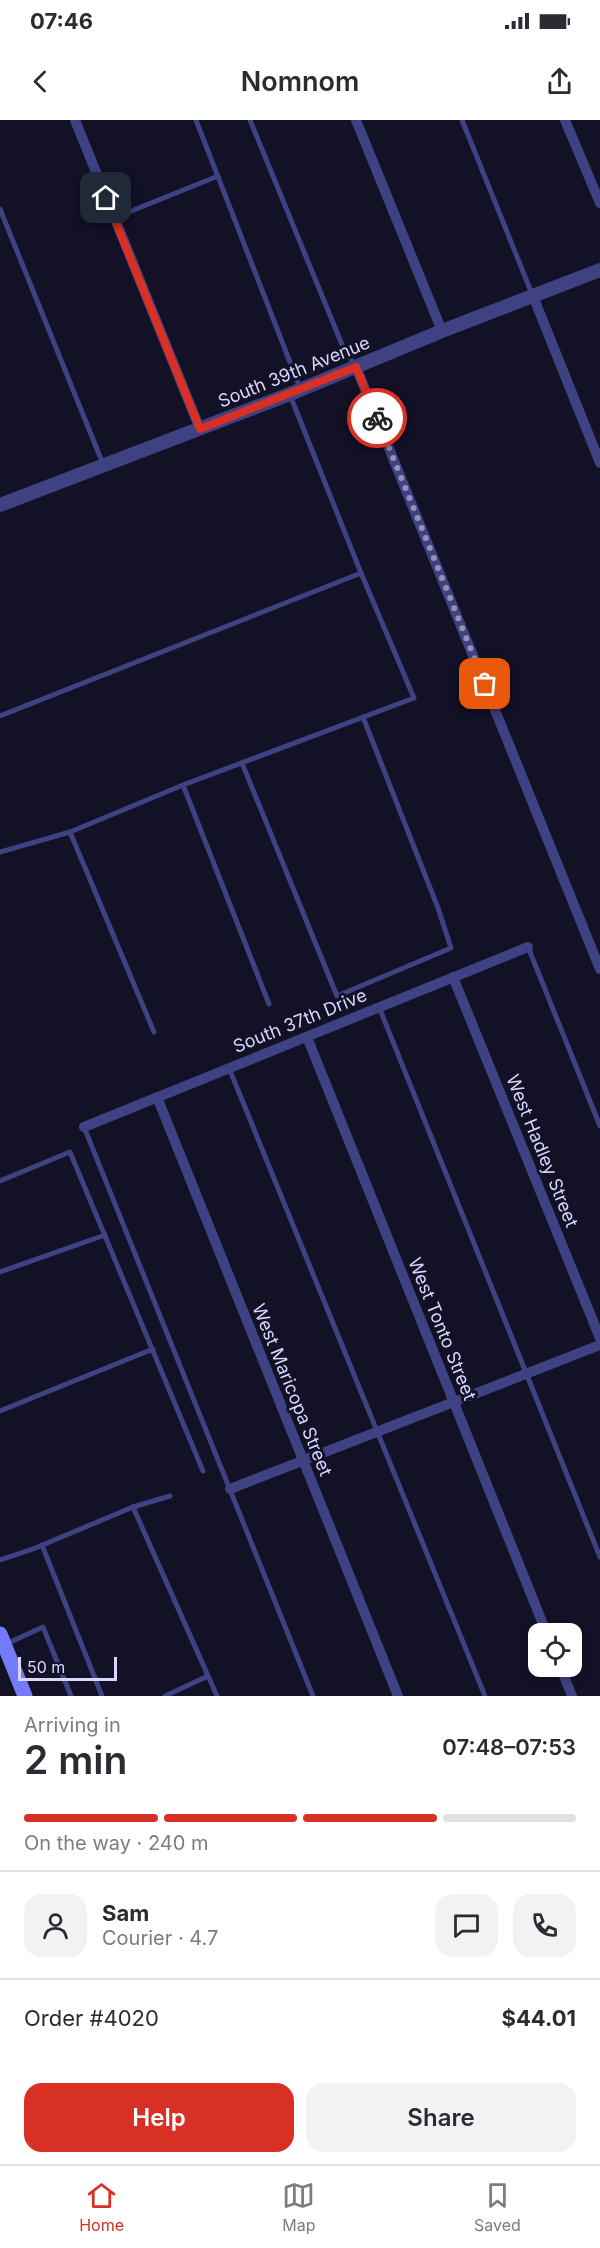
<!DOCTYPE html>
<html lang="en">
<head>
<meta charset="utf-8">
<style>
	body { margin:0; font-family:Inter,sans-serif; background:#f2f2f3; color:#2b2b33; height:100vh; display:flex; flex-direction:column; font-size:22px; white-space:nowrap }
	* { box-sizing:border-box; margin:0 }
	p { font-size:20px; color:#7c7c81 }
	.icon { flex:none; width:33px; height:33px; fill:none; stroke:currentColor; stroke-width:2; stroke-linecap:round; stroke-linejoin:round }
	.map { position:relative; height:1576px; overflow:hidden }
	.sheet { display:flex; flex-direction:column; background:#fff; flex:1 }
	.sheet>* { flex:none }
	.fabs { position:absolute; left:528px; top:1503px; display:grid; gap:12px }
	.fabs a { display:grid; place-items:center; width:54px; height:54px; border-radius:12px; background:#fff; box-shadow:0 3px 9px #0003; font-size:30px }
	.scale { position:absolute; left:18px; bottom:15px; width:99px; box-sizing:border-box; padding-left:6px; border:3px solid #d9d7fd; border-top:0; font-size:16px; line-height:21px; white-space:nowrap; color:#d9d7fd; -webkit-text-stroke:4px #121126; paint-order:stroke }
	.pin { position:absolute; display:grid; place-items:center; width:51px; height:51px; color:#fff; margin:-26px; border-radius:12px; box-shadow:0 3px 9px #0006 }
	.courier { position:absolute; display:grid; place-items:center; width:60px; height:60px; margin:-30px; border:4px solid #d93025; border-radius:50%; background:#fff; color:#222; box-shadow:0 2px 8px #0007 }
	.summary em { font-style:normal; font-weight:600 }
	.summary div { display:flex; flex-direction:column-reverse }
	.summary { display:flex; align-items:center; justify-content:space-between; height:102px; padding:0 24px }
	h1 { font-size:39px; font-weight:600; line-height:45px }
	.bar { display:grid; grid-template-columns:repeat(4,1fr); gap:9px 6px; align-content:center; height:72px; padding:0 24px }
	.bar i { height:8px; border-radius:4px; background:#e1e1e2 }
	.bar .selected { background:#d93025 }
	.bar p { grid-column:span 4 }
	.line { display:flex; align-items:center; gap:15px; padding:0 24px; border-top:2px solid #e1e1e2 }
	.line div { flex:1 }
	.round { display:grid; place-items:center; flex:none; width:63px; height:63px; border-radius:18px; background:#f2f2f3 }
	.action { display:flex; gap:12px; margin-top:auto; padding:12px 24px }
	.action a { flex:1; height:69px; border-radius:18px; background:#d93025; color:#fff; font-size:24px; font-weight:600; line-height:69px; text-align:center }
	.action a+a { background:#f2f2f3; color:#2b2b33 }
	.status { display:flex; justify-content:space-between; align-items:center; height:42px; padding:0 30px; background:#fff; direction:ltr }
	.status svg { height:16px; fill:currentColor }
	header { display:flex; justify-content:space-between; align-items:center; height:78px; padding:0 24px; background:#fff; font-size:27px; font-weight:600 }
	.tabs { display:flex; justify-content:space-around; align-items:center; height:84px; border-top:2px solid #e1e1e2; background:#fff; font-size:16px; color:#7c7c81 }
	.tabs a { display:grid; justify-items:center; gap:3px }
	.tabs .selected { color:#d93025 }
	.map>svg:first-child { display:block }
</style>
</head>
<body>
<div class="status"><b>07:46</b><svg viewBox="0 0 49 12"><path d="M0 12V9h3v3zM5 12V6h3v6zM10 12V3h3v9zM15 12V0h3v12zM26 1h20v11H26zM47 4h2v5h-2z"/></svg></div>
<header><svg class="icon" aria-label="back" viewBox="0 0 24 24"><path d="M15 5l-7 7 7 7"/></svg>Nomnom<svg class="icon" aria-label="share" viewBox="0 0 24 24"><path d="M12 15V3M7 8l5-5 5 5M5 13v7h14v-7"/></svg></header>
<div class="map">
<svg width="600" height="1576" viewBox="0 0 600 1576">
	<rect width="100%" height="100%" fill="#121126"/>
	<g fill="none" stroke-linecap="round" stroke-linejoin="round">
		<g stroke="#3e4182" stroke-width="5">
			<polyline points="196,0 300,268"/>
			<polyline points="250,0 343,227 355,246"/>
			<polyline points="462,0 532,174"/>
			<polyline points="0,89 103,344"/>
			<polyline points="114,98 218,56"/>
			<polyline points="0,596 361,453"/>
			<polyline points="242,643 337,876 451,828 438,788 363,597"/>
			<polyline points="183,665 269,884"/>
			<polyline points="70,712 154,912"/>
			<polyline points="0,732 70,712 183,665 414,578 361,453 290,275"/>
			<polyline points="528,827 600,1006"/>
			<polyline points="379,887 600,1437"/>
			<polyline points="229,948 485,1576"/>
			<polyline points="84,1007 313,1576"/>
			<polyline points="0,1061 70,1032 203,1351"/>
			<polyline points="0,1152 105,1115"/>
			<polyline points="0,1291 153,1229"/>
			<polyline points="133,1387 170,1376"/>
			<polyline points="42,1425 102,1576"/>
			<polyline points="0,1440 33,1429 133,1387 217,1576"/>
			<polyline points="6,1524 43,1507 71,1576"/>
			<polyline points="165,1576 208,1556"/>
		</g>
		<g stroke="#3e4182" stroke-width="10">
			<polyline points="75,0 200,309"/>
			<polyline points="356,0 442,211"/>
			<polyline points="565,0 600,83"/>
			<polyline points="533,176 600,343"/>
			<polyline points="356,247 600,849"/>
			<polyline points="453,857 600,1218"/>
			<polyline points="307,917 547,1514"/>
			<polyline points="157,977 398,1576"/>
			<polyline points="84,1007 528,827"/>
			<polyline points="230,1369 600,1225"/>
			<polyline points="560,1546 572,1576"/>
		</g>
		<polyline stroke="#3e4182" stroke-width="14" points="0,385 290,274 442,211 600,150"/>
		<polyline stroke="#747bf8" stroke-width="15" points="0,1514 25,1576"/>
	</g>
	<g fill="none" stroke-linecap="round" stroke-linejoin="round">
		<polyline stroke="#9392b2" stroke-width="6" stroke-dasharray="0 10.8" points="377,298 485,564"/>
		<polyline stroke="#d93025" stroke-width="8" points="106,78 200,309 356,247 377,298"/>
	</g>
	<g text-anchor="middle" stroke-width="6" stroke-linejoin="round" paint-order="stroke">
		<g font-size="18" fill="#d9d7fd" stroke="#121126">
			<text transform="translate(294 252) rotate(-22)" y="6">South 39th Avenue</text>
			<text transform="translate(300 901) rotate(-22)" y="6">South 37th Drive</text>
			<text transform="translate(542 1031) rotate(68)" y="6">West Hadley Street</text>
			<text transform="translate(442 1209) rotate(68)" y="6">West Tonto Street</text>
			<text transform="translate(292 1270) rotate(68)" y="6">West Maricopa Street</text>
		</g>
	</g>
</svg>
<div class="fabs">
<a><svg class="icon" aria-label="locate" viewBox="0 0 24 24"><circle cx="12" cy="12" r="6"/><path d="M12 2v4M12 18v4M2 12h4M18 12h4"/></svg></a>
</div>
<div class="scale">50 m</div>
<div class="pin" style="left:485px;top:564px;background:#ea580c"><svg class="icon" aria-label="bag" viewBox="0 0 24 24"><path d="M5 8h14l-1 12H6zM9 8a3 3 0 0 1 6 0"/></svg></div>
<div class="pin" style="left:106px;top:78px;background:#1f2937"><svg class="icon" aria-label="home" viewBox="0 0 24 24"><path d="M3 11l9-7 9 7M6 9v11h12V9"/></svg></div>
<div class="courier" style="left:377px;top:298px"><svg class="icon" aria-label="bike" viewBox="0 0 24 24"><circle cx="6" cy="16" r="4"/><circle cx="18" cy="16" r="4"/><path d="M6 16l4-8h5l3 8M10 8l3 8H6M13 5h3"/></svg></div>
</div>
<section class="sheet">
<div class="summary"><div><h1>2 min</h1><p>Arriving in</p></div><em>07:48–07:53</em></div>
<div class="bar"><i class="selected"></i><i class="selected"></i><i class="selected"></i><i></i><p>On the way · 240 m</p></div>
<div class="line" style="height:108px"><a class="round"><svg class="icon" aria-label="person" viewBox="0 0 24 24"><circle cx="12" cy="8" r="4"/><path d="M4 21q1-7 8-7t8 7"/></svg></a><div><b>Sam</b><p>Courier · 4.7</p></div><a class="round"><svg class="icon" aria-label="chat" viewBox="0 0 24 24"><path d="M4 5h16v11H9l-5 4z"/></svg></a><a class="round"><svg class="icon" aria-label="phone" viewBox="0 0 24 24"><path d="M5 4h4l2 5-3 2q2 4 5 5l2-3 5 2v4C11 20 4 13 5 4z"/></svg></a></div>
<div class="line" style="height:78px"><div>Order #4020</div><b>$44.01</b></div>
<div class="action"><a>Help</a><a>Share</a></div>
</section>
<nav class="tabs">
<a class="selected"><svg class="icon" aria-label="home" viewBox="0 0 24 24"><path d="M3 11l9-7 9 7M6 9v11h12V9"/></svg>Home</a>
<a><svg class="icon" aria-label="map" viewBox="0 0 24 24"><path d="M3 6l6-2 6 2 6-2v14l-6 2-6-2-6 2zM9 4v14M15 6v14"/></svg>Map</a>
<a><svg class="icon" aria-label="saved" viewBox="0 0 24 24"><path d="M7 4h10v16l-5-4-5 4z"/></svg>Saved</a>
</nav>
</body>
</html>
